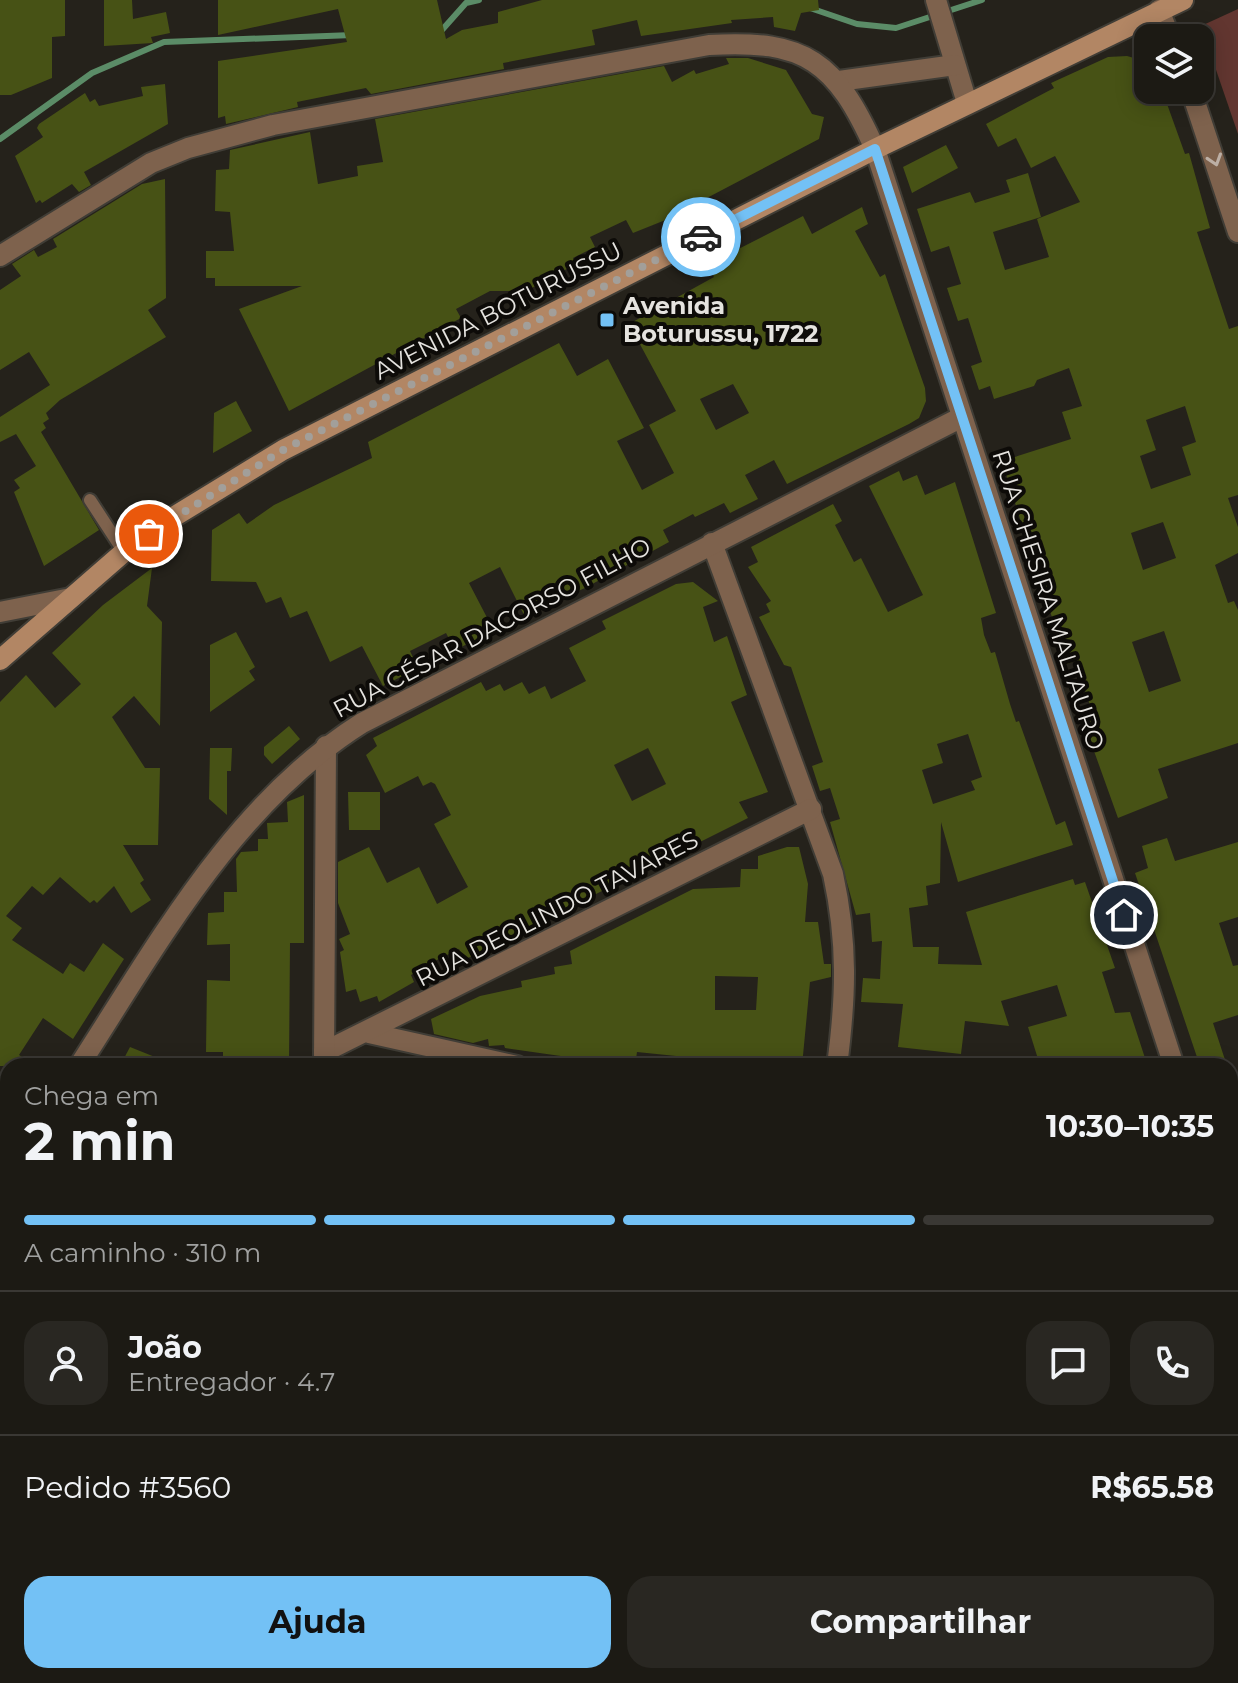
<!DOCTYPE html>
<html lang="pt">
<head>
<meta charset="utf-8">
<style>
	body { margin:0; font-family:Montserrat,sans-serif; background:#292722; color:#f1f3f6; height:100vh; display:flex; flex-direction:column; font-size:30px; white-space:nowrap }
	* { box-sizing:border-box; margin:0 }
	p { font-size:26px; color:#a0a1a0 }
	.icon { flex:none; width:44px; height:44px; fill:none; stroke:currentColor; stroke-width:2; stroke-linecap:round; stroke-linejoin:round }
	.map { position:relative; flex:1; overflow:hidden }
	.drawer { position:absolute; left:0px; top:1058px; width:1238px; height:626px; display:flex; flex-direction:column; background:#1c1a14; border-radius:24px 24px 0 0; box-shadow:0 4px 20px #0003,0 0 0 2px #3a3834 }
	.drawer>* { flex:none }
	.buttons { position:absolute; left:1134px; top:24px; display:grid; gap:16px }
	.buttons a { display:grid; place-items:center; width:80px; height:80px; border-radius:16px; background:#1c1a14; box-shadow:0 4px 20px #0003,0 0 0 2px #3a3834; font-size:40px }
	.pin { position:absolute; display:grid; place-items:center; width:68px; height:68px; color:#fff; margin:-34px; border:4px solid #fff; border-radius:50%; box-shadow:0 2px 8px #0007 }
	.courier { position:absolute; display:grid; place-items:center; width:80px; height:80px; margin:-40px; border:6px solid #73c1f5; border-radius:50%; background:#fff; color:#222; box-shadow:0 2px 10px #0007 }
	.headline em { font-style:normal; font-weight:700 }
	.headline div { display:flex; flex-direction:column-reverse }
	.headline { display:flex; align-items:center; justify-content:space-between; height:136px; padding:0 24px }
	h1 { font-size:52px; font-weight:700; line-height:60px }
	.bar { display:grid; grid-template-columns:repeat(4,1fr); gap:12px 8px; align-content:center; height:96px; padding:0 24px }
	.bar i { height:10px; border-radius:6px; background:#3a3834 }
	.bar .active { background:#73c1f5 }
	.bar p { grid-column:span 4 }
	.line { display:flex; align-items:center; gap:20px; padding:0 24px; border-top:2px solid #3a3834 }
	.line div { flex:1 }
	.round { display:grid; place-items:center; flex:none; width:84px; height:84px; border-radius:24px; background:#292722 }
	.cta { display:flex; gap:16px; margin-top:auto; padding:16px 24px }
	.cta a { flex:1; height:92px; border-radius:24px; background:#73c1f5; color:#111; font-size:32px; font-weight:700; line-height:92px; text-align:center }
	.cta a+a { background:#292722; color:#f1f3f6 }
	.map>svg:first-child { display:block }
</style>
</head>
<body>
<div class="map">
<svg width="1238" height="1683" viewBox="0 0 1238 1683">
	<rect width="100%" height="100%" fill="#25221b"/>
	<g fill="#623630">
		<polygon points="1238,9 1238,134 1201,26"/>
		<polygon points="595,1676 926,1676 918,1683 598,1683"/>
	</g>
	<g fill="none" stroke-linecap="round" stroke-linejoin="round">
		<g stroke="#5b8c67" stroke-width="6">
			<polyline points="805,0 810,8 857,24 896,28 982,0"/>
			<polyline points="436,30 442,30 466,3 479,0"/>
			<polyline points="0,139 92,73 164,42 353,35"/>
		</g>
	</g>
	<g fill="#475215" fill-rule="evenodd">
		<polygon points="0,0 65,0 65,36 52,37 52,78 11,95 0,95"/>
		<polygon points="104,0 132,0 133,19 166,12 170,33 151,37 153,43 104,46"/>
		<polygon points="218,0 437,0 446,39 462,30 498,23 498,12 542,0 818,0 819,10 801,13 795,31 774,27 773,17 731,20 732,23 641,36 637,20 592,30 595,45 503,63 504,69 371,94 366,88 297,102 298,107 226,124 225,116 218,118 218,61 347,42 338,9 218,35"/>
		<path d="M1127,56l14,4 -1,4 8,4v22h14l23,64 4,-1 21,75 -13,4 32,97 9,-3v169l-10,3 10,29v26l-23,12 13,38 6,-2 4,9v133l-80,26 10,29 -50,20 -33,-92 -1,-10 9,-2 -18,-53 -8,3 -29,-90 11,-4 -12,-36 -11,4 -24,-77 69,-22 -9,-27 20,-6 -13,-38 -32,12 -3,6 -40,13 -4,-13 -11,4 -8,-24 11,-4 -14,-44 -10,3 -11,-33 14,-4 -12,-38 -18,6 -14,-43 53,-17 5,11 35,-11 -4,-12 22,-7 13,44 -48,15 12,38 44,-13 -12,-38 43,-17 -25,-46 -24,12 -15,-30 -18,9 -12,-23 68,-36 -3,-5 57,-26zM1185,406l11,36 -14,5 9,28 -40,14 -11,-33 16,-6 -10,-30zM1163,522l13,36 -33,12 -12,-37zM1164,631l17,50 -32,11 -17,-50z"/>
		<polygon points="726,58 748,58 786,70 812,114 824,117 819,139 663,221 633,233 626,220 590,237 595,247 573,258 576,264 519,295 516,291 490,291 456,309 461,318 289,411 239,309 302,286 215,286 215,278 206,278 206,251 234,251 230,212 215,211 216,170 229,169 230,150 310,132 318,184 358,176 357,166 383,162 375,119 664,66 672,82 694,70 696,74 729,64"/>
		<polygon points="165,84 168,124 84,172 91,185 79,192 72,184 42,203 40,200 36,203 15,156 43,137 37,128 39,124 85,93 90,102 95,99 99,106 143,96 141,87"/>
		<polygon points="946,145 958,168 912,193 903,167"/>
		<polygon points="165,179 166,298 148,310 166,337 60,400 46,413 49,419 43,423 46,428 41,432 99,530 44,566 14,492 20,488 14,480 36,466 16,434 0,442 0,417 50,385 29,352 0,370 0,290 21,276 12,264 34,250 38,257 57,247 53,239 142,184"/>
		<path d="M862,207l6,17 -13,7 25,46 5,-3 40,114 1,13 -7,17 -10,6 -122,60 -13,-24 -29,15 13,24 -28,14 -6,-10 -29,14 -2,-3 -30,16 6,12 -84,46 -61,27 -24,-48 -31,16 25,48 -39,19 -9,-17 -36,18 8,17 -35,18 -21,-40 -32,16 -23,-51 -17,7 -9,-21 -15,6 -10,-21 -45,-1 1,-51 27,-17 8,11 27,-19 98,-47 -4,-16 191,-99 18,33 31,-17 36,69 -27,13 25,49 32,-17 -25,-48 27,-14 -47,-87 85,-47 -7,-12 96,-49 9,18zM733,384l16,29 -33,17 -16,-31z"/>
		<polygon points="236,401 252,431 213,453 214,413"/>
		<path d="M899,471l4,10 14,-6 8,20 30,-13 41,131 -15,5 3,17 7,18 4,-1 15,52 6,18 3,-1 37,104 9,-4 8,24 -115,37 -17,-60 -1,61 -14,3 2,19 -19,3 4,39h26l-1,17 44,1 -16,-53 107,-33 2,6 10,-3 30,86 -13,4 13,41 15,-1 15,46 -27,8h-32l-1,-4 -13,4h-42l-1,-4 9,-3 -10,-32 39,-11 -10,-31 -56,16 8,25 -44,-5 -4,33 -63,-7 5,-43 -42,-2 2,-24 17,1 2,-38 -10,1 -2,-29 -14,2 -26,-93 10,-3 -10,-31 -10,3 -8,-25 11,-4 -32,-95 -7,-2 -25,-48 11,-5 -4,-8 5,-3 -23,-34 10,-5 -7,-15 82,-43 9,17 -7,4 19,37 7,-4 27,54 35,-17 -54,-109zM968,734l14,43 -11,4 4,9 -42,14 -11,-34 21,-7 -6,-19z"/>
		<polygon points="152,568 147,606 162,622 160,726 134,696 112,717 145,768 160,768 158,845 123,845 144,880 140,883 151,900 131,913 114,886 97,903 94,900 90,903 60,877 43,895 32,886 6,916 22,928 12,940 63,974 70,963 84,972 103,943 124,959 73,1039 43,1018 19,1055 36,1066 0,1066 0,702 26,675 55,708 81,684 52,653 103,605"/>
		<path d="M693,582l25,19 -15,6 11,35 13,-6 20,59 -16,7 37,90 -29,10 9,16 -284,142 -5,-11 -30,15 -18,11 3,7 -35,20 -2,-6 -17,6 -4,-13 -10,3 -6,-40 4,-2 -5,-11 11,-5 -12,-31v-41l31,-15 18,36 32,-16 18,37 31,-17 -34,-63 17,-9 -16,-31 -4,-2 -8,4 -5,-10 -33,17 -19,-38 11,-9 -4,-8 108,-56 5,9 14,-7 4,7 18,-9 7,12 16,-8 6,13 35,-18 -17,-33 37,-19 -4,-8 74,-37zM648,748l18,36 -34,17 -18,-36z"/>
		<polygon points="236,632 255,667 249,671 255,680 210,712 210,645"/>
		<polygon points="289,726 300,739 272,764 264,755 264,747"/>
		<polygon points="210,748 232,748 231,771 227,771 227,815 209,799"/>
		<polygon points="348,792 380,792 380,830 349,830"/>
		<polygon points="304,795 304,943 290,943 289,1066 223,1066 223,1052 206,1052 207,980 230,981 230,944 207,945 208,913 224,912 224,892 237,892 236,859 241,852 258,851 258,839 268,839 267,823 288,822 287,802"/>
		<polygon points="1167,838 1175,861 1238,842 1238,917 1219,923 1233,966 1238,965 1238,1015 1213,1023 1227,1066 1200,1066 1135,873 1148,868 1142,846"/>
		<path d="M787,847h12l9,37 -3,38h13l6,42h7v13l-21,5 -8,84h-127l1,-10 -39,-4 -2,14h-4l-126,-18 -1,-3 -15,1 -1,-7 -15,4 -39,-9 -3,-15 49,-23 42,-9 -1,-6 34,-7 -1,-7 18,-3 -2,-13 123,-62 47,-2 1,-18h17v-13zM715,976l43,1 -2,33h-41z"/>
		<polygon points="130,1047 175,1065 175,1066 120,1066"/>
	</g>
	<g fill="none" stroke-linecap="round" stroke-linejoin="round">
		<defs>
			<g id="service">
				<polyline points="90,500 124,552"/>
				<polyline points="0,1125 8,1130"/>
				<polyline points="872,1676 875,1683"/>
			</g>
			<g id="minor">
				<polyline points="936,0 967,103"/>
				<polyline points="1159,10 1170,38"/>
				<polyline points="839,81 955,65"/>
				<polyline points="1191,90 1238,232"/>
				<path d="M0,256l151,-93 37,-15 85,-23 436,-80c97,-6 127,17 166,104l299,917"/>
				<path d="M712,543l121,331c15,69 13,123 4,192"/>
				<polyline points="0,612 71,598"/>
				<polyline points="369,1033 517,1066"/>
				<polyline points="324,1052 811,809"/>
				<polyline points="324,1062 326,746"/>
				<path d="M79,1066c80,-124 156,-263 283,-343l598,-305"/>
				<polyline points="0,1192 8,1179"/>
				<polyline points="1230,1233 1238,1257"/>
				<polyline points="1230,1456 1238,1450"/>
				<polyline points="0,1482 8,1481"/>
				<polyline points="562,1676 567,1683"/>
				<polyline points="971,1683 979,1676"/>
			</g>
			<polyline id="secondary" points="0,660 124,552 175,516 283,450 875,149 1183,0"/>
		</defs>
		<use href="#service" stroke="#403d36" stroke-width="16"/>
		<use href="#minor" stroke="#403d36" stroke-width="24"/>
		<use href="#secondary" stroke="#403d36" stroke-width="24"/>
		<use href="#service" stroke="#7e624d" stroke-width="12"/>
		<use href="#minor" stroke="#7e624d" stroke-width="20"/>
		<use href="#secondary" stroke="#b28664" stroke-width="20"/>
	</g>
	<defs><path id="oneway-chevron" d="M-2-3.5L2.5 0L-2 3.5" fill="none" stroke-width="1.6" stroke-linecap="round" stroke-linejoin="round" transform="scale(2)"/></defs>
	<use stroke="#bcafa5" href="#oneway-chevron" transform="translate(1215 160) rotate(72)"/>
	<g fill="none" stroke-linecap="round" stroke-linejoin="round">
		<polyline stroke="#a29f9a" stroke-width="8" stroke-dasharray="0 14.4" points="149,534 283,450 701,237"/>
		<polyline stroke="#73c1f5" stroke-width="10" points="701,237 875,149 1124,915"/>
	</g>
	<rect fill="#73c1f5" stroke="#0d0b08" stroke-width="3" x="599" y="312" width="16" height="16" rx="4"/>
	<g text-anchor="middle" stroke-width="8" stroke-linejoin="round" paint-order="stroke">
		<g font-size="24" font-weight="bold" fill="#e5e3df" stroke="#0d0b08" text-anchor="start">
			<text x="623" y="314">Avenida<tspan x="623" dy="28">Boturussu, 1722</tspan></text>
		</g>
		<g font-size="24" fill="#e5e3df" stroke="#0d0b08">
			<text transform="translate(498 311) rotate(-27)" y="8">AVENIDA BOTURUSSU</text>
			<text transform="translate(1048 600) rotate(72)" y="8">RUA CHESIRA MALTAURO</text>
			<text transform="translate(492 628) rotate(-28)" y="8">RUA CÉSAR DACORSO FILHO</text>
			<text transform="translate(557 909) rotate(-27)" y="8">RUA DEOLINDO TAVARES</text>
		</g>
	</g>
</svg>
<div class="buttons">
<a><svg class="icon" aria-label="layers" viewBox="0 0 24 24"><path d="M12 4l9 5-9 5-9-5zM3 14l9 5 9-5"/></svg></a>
</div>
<div class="pin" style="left:149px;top:534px;background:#ea580c"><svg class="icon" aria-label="bag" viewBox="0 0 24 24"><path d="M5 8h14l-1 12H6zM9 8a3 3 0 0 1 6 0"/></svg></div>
<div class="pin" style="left:1124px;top:915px;background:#1f2937"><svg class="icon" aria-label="home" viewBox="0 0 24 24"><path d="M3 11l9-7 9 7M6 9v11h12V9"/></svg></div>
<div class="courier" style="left:701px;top:237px"><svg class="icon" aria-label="car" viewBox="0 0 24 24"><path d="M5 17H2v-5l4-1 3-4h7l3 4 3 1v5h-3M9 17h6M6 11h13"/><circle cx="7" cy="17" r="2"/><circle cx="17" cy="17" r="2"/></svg></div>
<section class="drawer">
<div class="headline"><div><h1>2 min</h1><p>Chega em</p></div><em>10:30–10:35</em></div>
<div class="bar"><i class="active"></i><i class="active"></i><i class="active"></i><i></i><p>A caminho · 310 m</p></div>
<div class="line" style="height:144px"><a class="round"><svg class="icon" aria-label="person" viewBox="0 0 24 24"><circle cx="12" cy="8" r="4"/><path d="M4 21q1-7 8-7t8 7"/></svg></a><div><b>João</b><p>Entregador · 4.7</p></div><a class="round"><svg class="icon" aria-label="chat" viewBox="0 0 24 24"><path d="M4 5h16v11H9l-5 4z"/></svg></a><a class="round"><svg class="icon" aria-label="phone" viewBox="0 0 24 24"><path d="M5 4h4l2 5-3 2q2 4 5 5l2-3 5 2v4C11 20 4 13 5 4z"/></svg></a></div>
<div class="line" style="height:104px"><div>Pedido #3560</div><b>R$65.58</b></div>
<div class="cta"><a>Ajuda</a><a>Compartilhar</a></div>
</section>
</div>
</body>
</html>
